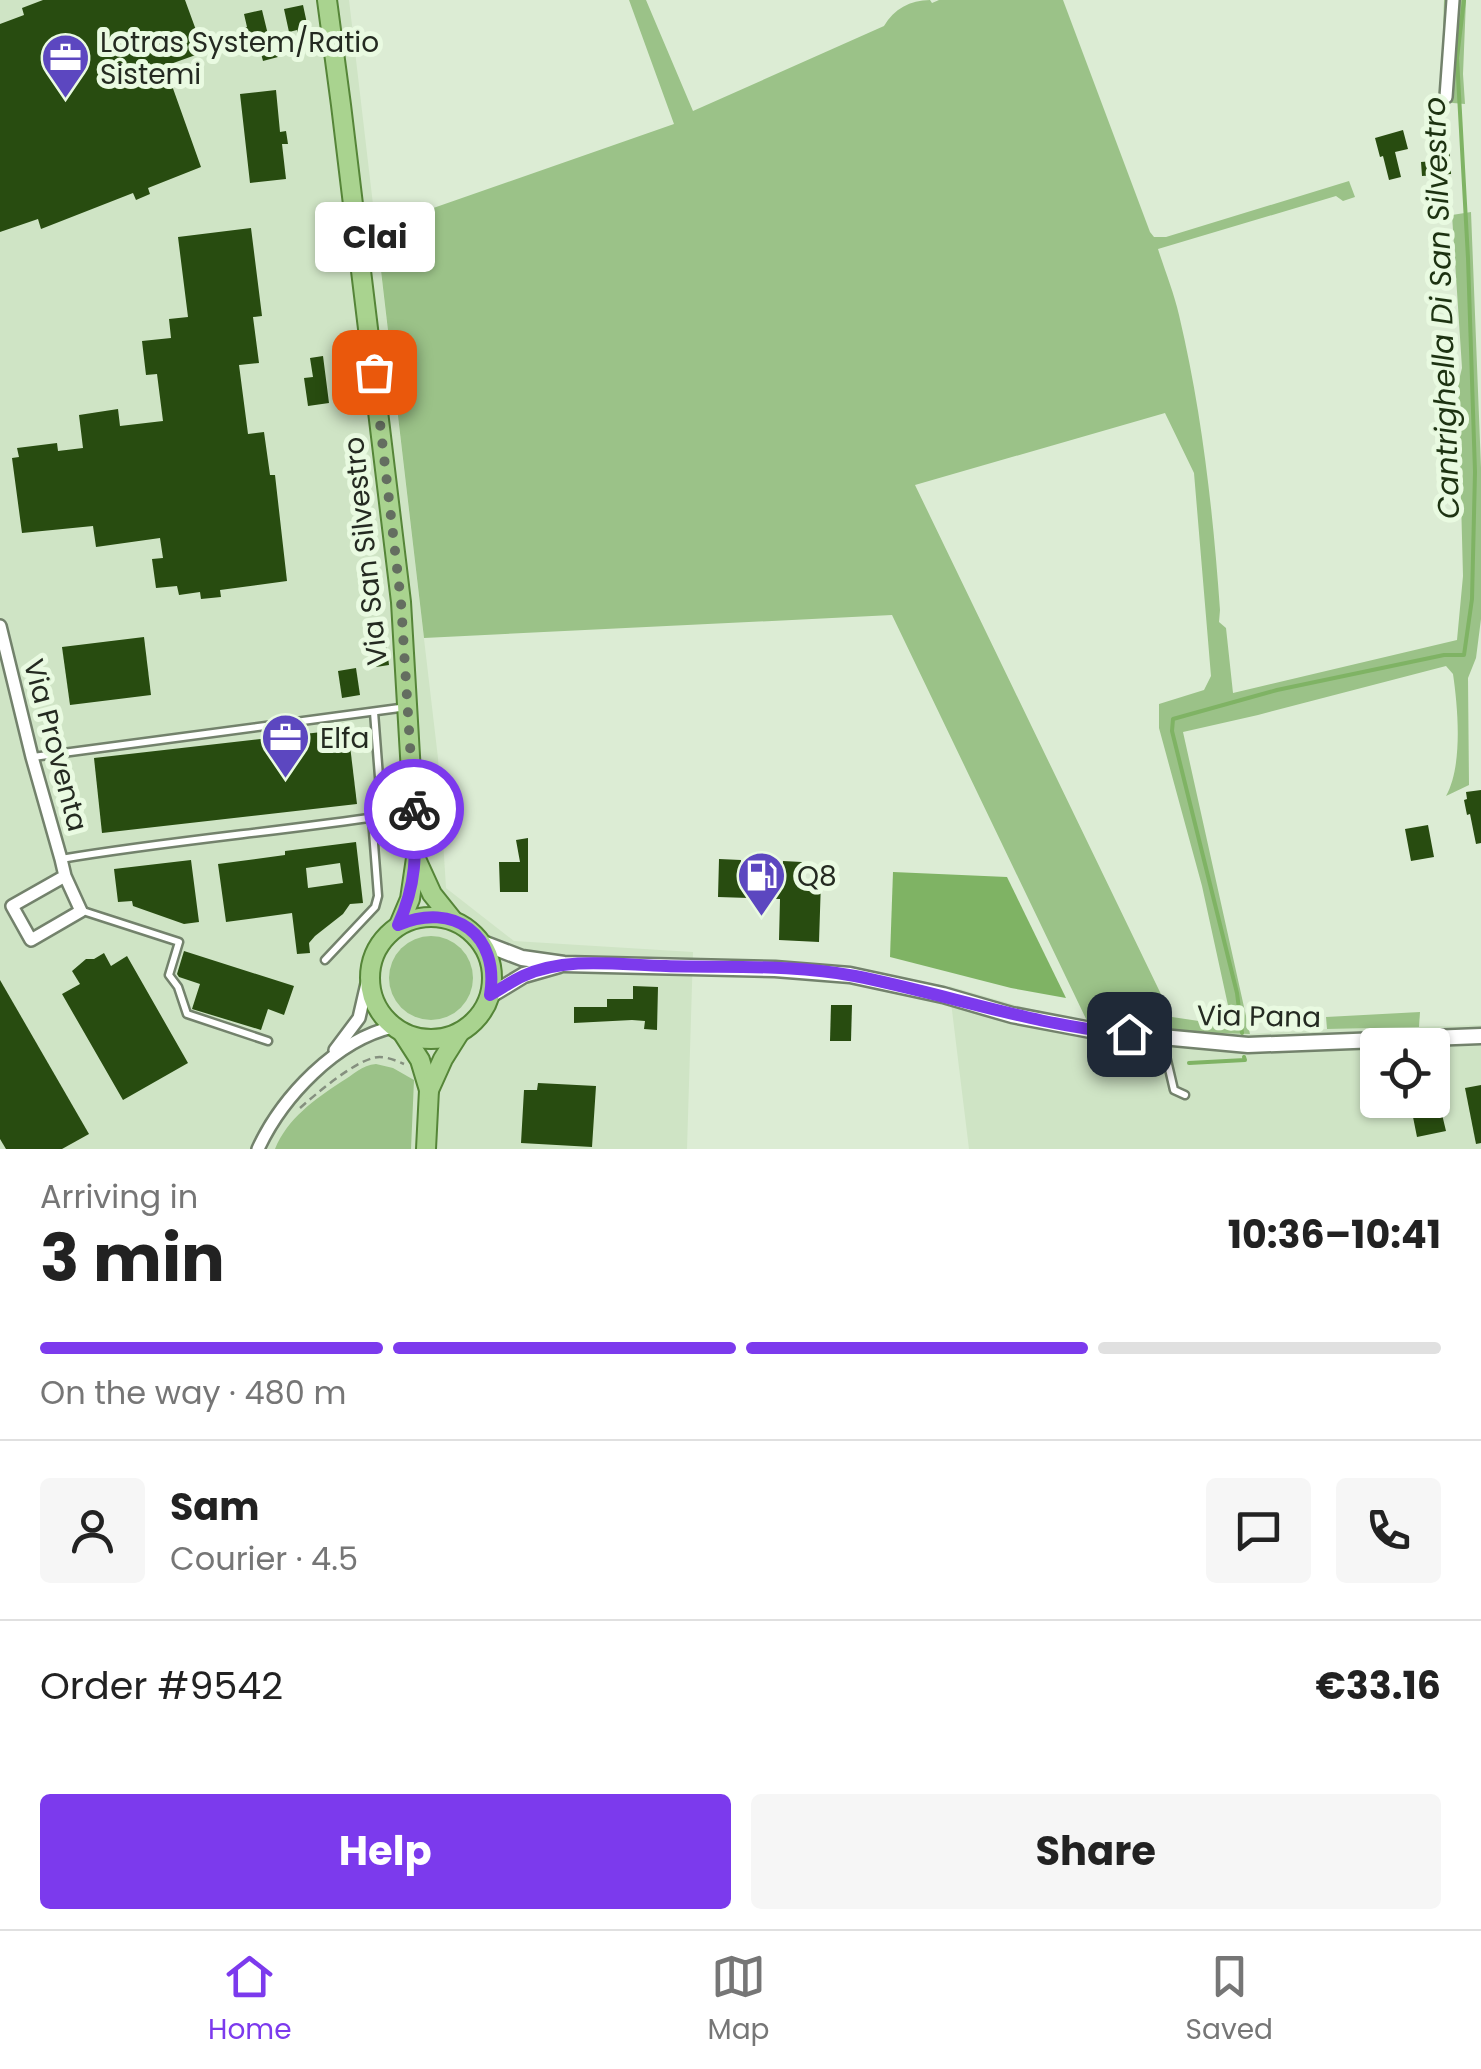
<!DOCTYPE html>
<html lang="en">
<head>
<meta charset="utf-8">
<style>
	body { margin:0; font-family:Poppins,sans-serif; background:#f6f6f6; color:#222; height:100vh; display:flex; flex-direction:column; font-size:38px; white-space:nowrap }
	* { box-sizing:border-box; margin:0 }
	p { font-size:32px; color:#767676 }
	.icon { flex:none; width:55px; height:55px; fill:none; stroke:currentColor; stroke-width:2; stroke-linecap:round; stroke-linejoin:round }
	.map { position:relative; height:1149px; overflow:hidden }
	.sheet { display:flex; flex-direction:column; background:#fff; flex:1 }
	.sheet>* { flex:none }
	.tools { position:absolute; left:1360px; top:1028px; display:grid; gap:20px }
	.tools a { display:grid; place-items:center; width:90px; height:90px; border-radius:10px; background:#fff; box-shadow:0 2px 8px #0004; font-size:50px }
	.pin { position:absolute; display:grid; place-items:center; width:85px; height:85px; color:#fff; margin:-42px; border-radius:20px; box-shadow:0 5px 15px #0006 }
	.courier { position:absolute; display:grid; place-items:center; width:100px; height:100px; margin:-50px; border:8px solid #7c3aed; border-radius:50%; background:#fff; color:#222; box-shadow:0 2px 12px #0007 }
	.bubble { position:absolute; height:70px; border-radius:10px; background:#fff; box-shadow:0 2px 8px #0004; font-size:32px; font-weight:700; line-height:70px; text-align:center }
	.head em { font-style:normal; font-weight:700 }
	.head div { display:flex; flex-direction:column-reverse }
	.head { display:flex; align-items:center; justify-content:space-between; height:170px; padding:0 40px }
	h1 { font-size:65px; font-weight:700; line-height:75px }
	.bar { display:grid; grid-template-columns:repeat(4,1fr); gap:15px 10px; align-content:center; height:120px; padding:0 40px }
	.bar i { height:12px; border-radius:8px; background:#e0e0e0 }
	.bar .on { background:#7c3aed }
	.bar p { grid-column:span 4 }
	.line { display:flex; align-items:center; gap:25px; padding:0 40px; border-top:2px solid #e0e0e0 }
	.line div { flex:1 }
	.round { display:grid; place-items:center; flex:none; width:105px; height:105px; border-radius:10px; background:#f6f6f6 }
	.cta { display:flex; gap:20px; margin-top:auto; padding:20px 40px }
	.cta a { flex:1; height:115px; border-radius:10px; background:#7c3aed; color:#fff; font-size:40px; font-weight:700; line-height:115px; text-align:center }
	.cta a+a { background:#f6f6f6; color:#222 }
	.tabs { display:flex; justify-content:space-around; align-items:center; height:140px; border-top:2px solid #e0e0e0; background:#fff; font-size:28px; color:#767676 }
	.tabs a { display:grid; justify-items:center; gap:5px }
	.tabs .on { color:#7c3aed }
	.map>svg:first-child { display:block }
</style>
</head>
<body>
<div class="map">
<svg width="1481" height="1149" viewBox="0 0 1481 1149">
	<rect width="100%" height="100%" fill="#dcecd4"/>
	<g fill="#cfe4c5" fill-rule="evenodd">
		<polygon points="0,0 349,0 438,758 446,888 514,941 693,952 687,1149 0,1149"/>
		<path d="M949,986l66,19 73,18 86,9 76,2 77,-5 154,-4v124h-512zM1378,1045h54v55h-54z"/>
	</g>
	<g fill="#9bc288" fill-rule="evenodd">
		<path d="M629,0h17l47,111 191,-85c10,-17 26,-26 46,-26l2,3 7,-3h124l87,232 4,5h12l183,-56 6,16 -12,4 -7,-5 -178,53c7,22 16,44 21,66 23,97 34,196 41,295l-1,12 7,6 7,65 224,-53 6,-64 -5,-192 4,-16 -10,-153 19,-3 10,256v151l-5,39 -8,20 1,107 -23,11c17,-30 12,-88 7,-122l-7,-8 -188,49 -75,17 67,302 -76,-2 -86,-9 -196,-408 -468,23 -48,-410 298,-104zM1165,413l29,60 17,203 -7,14 -45,14v24l43,158 27,124 -10,14 -47,-7 -257,-532z"/>
		<polygon points="1444,0 1466,0 1463,74 1465,104 1441,102"/>
		<circle cx="431" cy="978" r="42"/>
		<polygon points="1420,1012 1419,1027 1327,1029 1326,1017"/>
		<path d="M376,1064l17,4 21,12 -3,69h-136c12,-30 40,-50 66,-67 12,-7 21,-17 35,-18z"/>
	</g>
	<polygon fill="#7fb364" points="893,872 1007,877 1066,998 1011,988 890,957"/>
	<g fill="none" stroke-linecap="round" stroke-linejoin="round">
		<g stroke="#7fb364" stroke-width="4">
			<polyline points="1242,1033 1237,993 1172,731 1173,719 1277,690 1444,655 1464,655 1472,599 1475,472 1468,258 1457,58 1464,0"/>
			<polyline points="1189,1063 1245,1060 1244,1057"/>
		</g>
	</g>
	<g fill="#284c10" fill-rule="evenodd">
		<polygon points="43,0 185,0 204,52 165,66 201,167 148,188 150,194 136,200 133,193 41,229 38,219 0,232 0,24 24,15 22,8"/>
		<polygon points="303,5 309,33 298,36 297,30 289,32 284,9"/>
		<polygon points="262,10 271,47 276,46 278,57 263,61 258,42 243,45 240,29 247,27 244,14"/>
		<polygon points="276,90 280,132 286,131 288,144 282,144 286,179 250,183 240,94"/>
		<polygon points="1403,130 1408,149 1395,152 1401,177 1389,180 1383,156 1380,157 1375,138"/>
		<polygon points="1449,141 1451,174 1422,176 1421,162 1434,161 1433,142"/>
		<polygon points="251,228 262,316 253,317 259,363 239,365 248,434 264,432 270,475 275,475 287,581 220,590 221,597 201,599 200,592 179,595 177,586 156,588 152,559 163,558 160,538 96,547 93,526 22,533 12,458 19,457 17,448 57,443 58,451 83,448 79,415 118,409 120,426 163,421 157,374 146,375 142,341 171,338 169,319 188,317 178,237"/>
		<polygon points="323,356 329,403 308,406 304,378 313,377 310,358"/>
		<polygon points="384,626 389,665 376,667 371,628"/>
		<polygon points="144,637 151,695 70,705 62,647"/>
		<polygon points="356,668 360,695 342,698 338,671"/>
		<polygon points="348,729 357,804 102,833 94,758"/>
		<polygon points="1481,790 1481,843 1476,844 1470,814 1467,815 1464,800 1467,799 1466,792"/>
		<polygon points="1428,825 1434,857 1411,861 1405,829"/>
		<polygon points="528,838 528,892 500,892 499,862 520,862 516,840"/>
		<path d="M356,842l7,61 -13,1 -7,10 -28,22 -6,7 1,10 -13,1 -5,-41 -66,9 -8,-58 67,-9v-4zM340,863l3,20 -35,5 -2,-20z"/>
		<polygon points="719,859 741,860 740,880 782,882 783,861 802,862 802,880 821,881 819,942 779,940 780,899 718,897"/>
		<polygon points="191,860 199,922 184,924 133,906 132,901 118,902 114,869"/>
		<polygon points="184,951 294,986 284,1015 268,1009 261,1030 192,1009 200,984 179,977 177,974"/>
		<polygon points="104,953 111,966 127,956 188,1063 123,1100 62,994 80,984 72,971 86,959 94,959"/>
		<polygon points="0,980 89,1134 62,1149 6,1149 0,1139"/>
		<polygon points="633,986 658,987 657,1030 644,1029 645,1021 632,1020 574,1023 574,1007 607,1007 607,999 633,999"/>
		<polygon points="831,1005 852,1005 851,1041 830,1041"/>
		<polygon points="538,1083 596,1086 592,1147 521,1143 524,1090 537,1090"/>
		<polygon points="1481,1085 1481,1143 1476,1144 1465,1088"/>
		<polygon points="1419,1100 1435,1100 1436,1107 1440,1106 1446,1131 1417,1137 1412,1112 1421,1110"/>
	</g>
	<g fill="none" stroke-linecap="round" stroke-linejoin="round">
		<defs>
			<g id="service">
				<polyline points="33,757 407,707"/>
				<path d="M61,859c107,-18 214,-27 321,-43l-8,-104"/>
				<polyline points="83,911 179,942 169,975 178,987 187,1014 268,1041"/>
				<polyline points="325,960 375,907 378,896 372,818"/>
				<polyline points="1162,1039 1174,1090 1185,1095"/>
			</g>
			<g id="minor">
				<polyline points="1446,97 1453,0"/>
				<polyline points="0,626 32,757 61,859 65,876 81,911 31,940 12,906 65,876"/>
				<polyline points="335,1050 359,1018 371,966"/>
				<path d="M258,1149c24,-52 78,-109 135,-122"/>
			</g>
			<g id="tertiary">
				<polyline points="483,943 522,958 564,964 775,969 850,975 943,995 1012,1015 1096,1031 1162,1037 1248,1045 1481,1036"/>
				<polyline points="491,995 524,975 559,965"/>
			</g>
			<g id="primary">
				<polyline points="327,0 341,105 401,602 416,858 410,899 399,925"/>
				<polyline points="416,859 432,894 452,919"/>
				<circle cx="431" cy="978" r="61"/>
				<polyline points="402,1032 420,1060 429,1090 426,1149"/>
				<polyline points="429,1090 443,1059 460,1032"/>
			</g>
		</defs>
		<use href="#service" stroke="#73826c" stroke-width="11"/>
		<use href="#minor" stroke="#73826c" stroke-width="16"/>
		<use href="#tertiary" stroke="#73826c" stroke-width="19"/>
		<use href="#primary" stroke="#558538" stroke-width="22"/>
		<g stroke="#85907f" stroke-width="2.5" stroke-dasharray="8 5" stroke-linecap="butt">
			<polyline points="367,956 383,929"/>
			<path d="M300,1108c17,-15 51,-44 73,-50 10,-3 22,2 31,6"/>
		</g>
		<use href="#service" stroke="#fff" stroke-width="6"/>
		<use href="#minor" stroke="#fff" stroke-width="11"/>
		<use href="#tertiary" stroke="#fff" stroke-width="14"/>
		<use href="#primary" stroke="#a9d38f" stroke-width="18"/>
	</g>
	<g fill="none" stroke-linecap="round" stroke-linejoin="round">
		<polyline stroke="#646e60" stroke-width="10" stroke-dasharray="0 18" points="374,372 401,602 414,809"/>
		<path stroke="#7c3aed" stroke-width="12" d="M414,809c2,44 3,75 -16,116 56,-24 102,10 92,70 11,-6 22,-14 33,-19 44,-20 96,-11 143,-10 62,2 127,-2 189,10 92,18 180,50 274,58"/>
	</g>
	<defs>
		<symbol id="office-pin" viewBox="-11 -11 22 30"><path d="M0 17L-7.5 6A9.5 9.5 0 1 1 7.5 6Z" fill="#5c47c0" stroke="#e9fae1"/><path d="M-6-3h4V-5.5h4V-3h4V5H-6ZM-1-4.5V-3h2v-1.5ZM-6 0V1H6V0Z" fill="#fff"/></symbol>
		<symbol id="fuel-pin" viewBox="-11 -11 22 30"><path d="M0 17L-7.5 6A9.5 9.5 0 1 1 7.5 6Z" fill="#5c47c0" stroke="#e9fae1"/><path d="M-5.5-6h7V0h2V4h1.3V-2.5L3-4.5l.8-.8L6-3V5H2.5V1h-1V6h-7ZM-4.2-4.7v3.2H.2V-4.7Z" fill="#fff"/></symbol>
	</defs>
	<g fill-rule="evenodd">
		<use href="#office-pin" x="38" y="30" width="55" height="75"/>
		<use href="#office-pin" x="258" y="710" width="55" height="75"/>
		<use href="#fuel-pin" x="734" y="848" width="55" height="75"/>
	</g>
	<g text-anchor="middle" stroke-width="10" stroke-linejoin="round" paint-order="stroke">
		<g font-size="28" fill="#242a21" stroke="#e9fae1" text-anchor="start">
			<text x="100" y="52">Lotras System/Ratio<tspan x="100" dy="32">Sistemi</tspan></text>
			<text x="320" y="748">Elfa</text>
			<text x="797" y="886">Q8</text>
		</g>
		<g font-size="28" fill="#242a21" stroke="#e9fae1">
			<text transform="translate(365 551) rotate(-96)" y="10">Via San Silvestro</text>
			<text transform="translate(56 745) rotate(75)" y="10">Via Proventa</text>
			<text transform="translate(1259 1016) rotate(1)" y="10">Via Pana</text>
		</g>
		<g font-size="30" font-style="italic" fill="#1d3211" stroke="#e9fae1">
			<text transform="translate(1442 308) rotate(-92)" y="10">Cantrighella Di San Silvestro</text>
		</g>
	</g>
</svg>
<div class="tools">
<a><svg class="icon" aria-label="locate" viewBox="0 0 24 24"><circle cx="12" cy="12" r="6"/><path d="M12 2v4M12 18v4M2 12h4M18 12h4"/></svg></a>
</div>
<div class="pin" style="left:374px;top:372px;background:#ea580c"><svg class="icon" aria-label="bag" viewBox="0 0 24 24"><path d="M5 8h14l-1 12H6zM9 8a3 3 0 0 1 6 0"/></svg></div>
<div class="pin" style="left:1129px;top:1034px;background:#1f2937"><svg class="icon" aria-label="home" viewBox="0 0 24 24"><path d="M3 11l9-7 9 7M6 9v11h12V9"/></svg></div>
<div class="courier" style="left:414px;top:809px"><svg class="icon" aria-label="bike" viewBox="0 0 24 24"><circle cx="6" cy="16" r="4"/><circle cx="18" cy="16" r="4"/><path d="M6 16l4-8h5l3 8M10 8l3 8H6M13 5h3"/></svg></div>
<div class="bubble" style="left:315px;top:202px;width:120px">Clai</div>
</div>
<section class="sheet">
<div class="head"><div><h1>3 min</h1><p>Arriving in</p></div><em>10:36–10:41</em></div>
<div class="bar"><i class="on"></i><i class="on"></i><i class="on"></i><i></i><p>On the way · 480 m</p></div>
<div class="line" style="height:180px"><a class="round"><svg class="icon" aria-label="person" viewBox="0 0 24 24"><circle cx="12" cy="8" r="4"/><path d="M4 21q1-7 8-7t8 7"/></svg></a><div><b>Sam</b><p>Courier · 4.5</p></div><a class="round"><svg class="icon" aria-label="chat" viewBox="0 0 24 24"><path d="M4 5h16v11H9l-5 4z"/></svg></a><a class="round"><svg class="icon" aria-label="phone" viewBox="0 0 24 24"><path d="M5 4h4l2 5-3 2q2 4 5 5l2-3 5 2v4C11 20 4 13 5 4z"/></svg></a></div>
<div class="line" style="height:130px"><div>Order #9542</div><b>€33.16</b></div>
<div class="cta"><a>Help</a><a>Share</a></div>
</section>
<nav class="tabs">
<a class="on"><svg class="icon" aria-label="home" viewBox="0 0 24 24"><path d="M3 11l9-7 9 7M6 9v11h12V9"/></svg>Home</a>
<a><svg class="icon" aria-label="map" viewBox="0 0 24 24"><path d="M3 6l6-2 6 2 6-2v14l-6 2-6-2-6 2zM9 4v14M15 6v14"/></svg>Map</a>
<a><svg class="icon" aria-label="saved" viewBox="0 0 24 24"><path d="M7 4h10v16l-5-4-5 4z"/></svg>Saved</a>
</nav>
</body>
</html>
